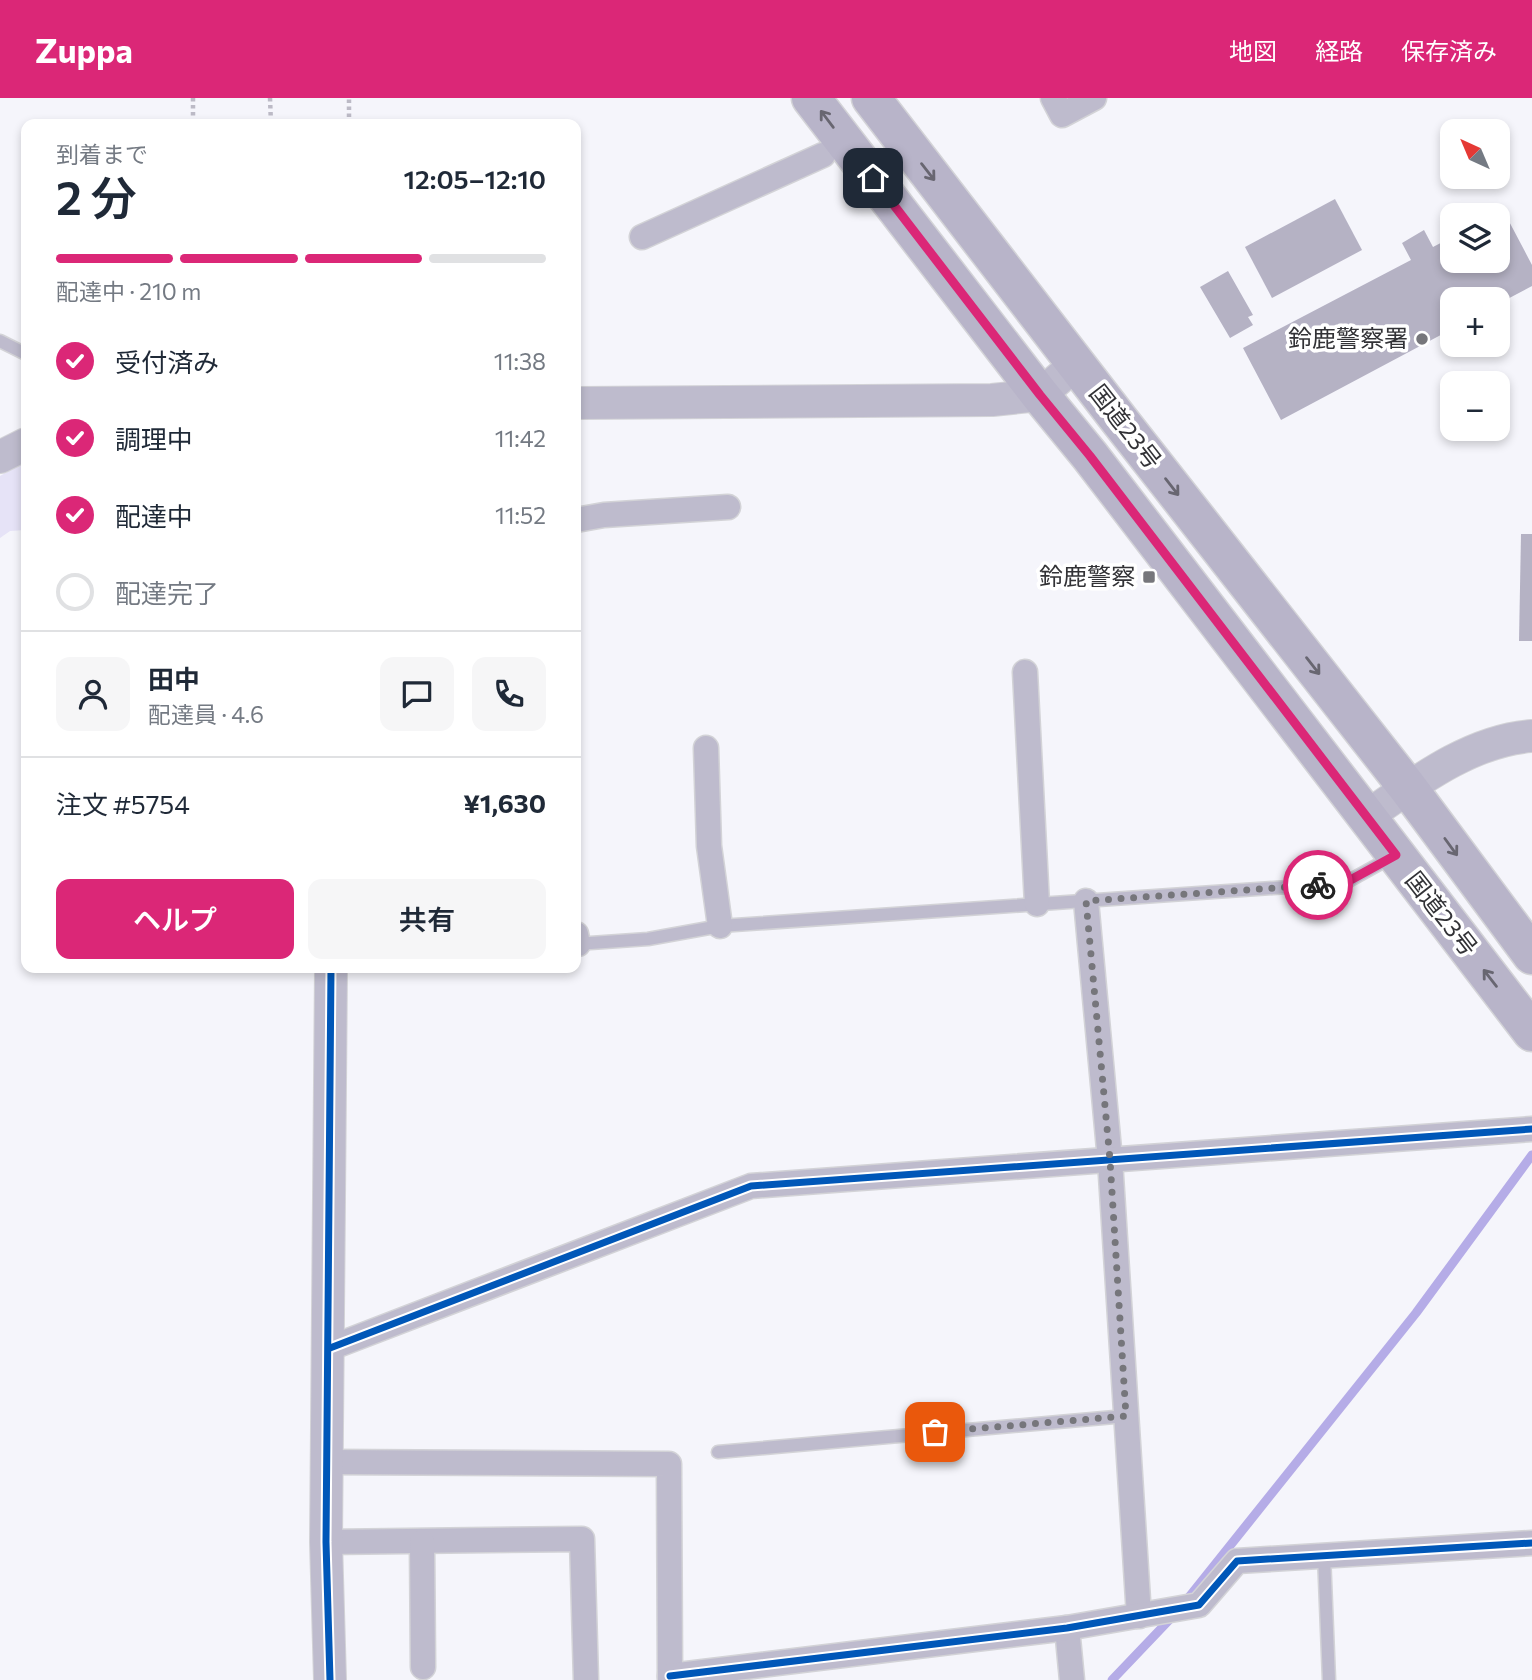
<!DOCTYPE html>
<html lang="ja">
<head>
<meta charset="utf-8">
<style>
	body { margin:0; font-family:Commissioner,"Noto Sans JP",sans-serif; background:#f6f6f7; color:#1f2937; height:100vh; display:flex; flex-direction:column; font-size:26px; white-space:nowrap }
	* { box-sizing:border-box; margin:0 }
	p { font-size:23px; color:#747a83 }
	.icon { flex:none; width:38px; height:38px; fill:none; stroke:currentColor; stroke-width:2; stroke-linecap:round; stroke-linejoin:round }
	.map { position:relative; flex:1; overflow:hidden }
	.side { position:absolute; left:21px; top:21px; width:560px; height:854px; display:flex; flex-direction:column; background:#fff; border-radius:14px; box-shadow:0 4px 10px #0003 }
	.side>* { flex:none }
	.needle { width:46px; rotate:316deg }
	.tools { position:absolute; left:1440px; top:21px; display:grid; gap:14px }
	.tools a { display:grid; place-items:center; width:70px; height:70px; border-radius:14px; background:#fff; box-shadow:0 4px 10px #0003; font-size:35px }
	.pin { position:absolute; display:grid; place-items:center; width:60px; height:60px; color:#fff; margin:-30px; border-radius:14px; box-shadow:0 4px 10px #0006 }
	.courier { position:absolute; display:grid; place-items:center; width:70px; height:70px; margin:-35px; border:5px solid #db2777; border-radius:50%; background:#fff; color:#222; box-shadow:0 2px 9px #0007 }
	.head em { font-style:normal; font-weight:600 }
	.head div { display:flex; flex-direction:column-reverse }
	.head { display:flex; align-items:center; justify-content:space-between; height:119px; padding:0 35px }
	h1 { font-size:46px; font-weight:600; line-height:52px }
	.bar { display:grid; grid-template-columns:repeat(4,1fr); gap:10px 7px; align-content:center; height:84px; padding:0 35px }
	.bar i { height:9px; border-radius:5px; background:#e0e1e3 }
	.bar .selected { background:#db2777 }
	.bar p { grid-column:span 4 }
	.line { display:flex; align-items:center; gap:18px; padding:0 35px; border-top:2px solid #e0e1e3 }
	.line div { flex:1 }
	.round { display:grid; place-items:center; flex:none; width:74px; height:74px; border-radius:14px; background:#f6f6f7 }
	ol { padding:0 35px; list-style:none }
	li { display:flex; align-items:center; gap:21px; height:77px }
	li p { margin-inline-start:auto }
	li .icon { padding:7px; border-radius:50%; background:#db2777; color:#fff; stroke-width:4 }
	li:last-child { color:#747a83 }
	li i { width:38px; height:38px; border:4px solid #e0e1e3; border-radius:50% }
	.button { display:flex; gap:14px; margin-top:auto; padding:14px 35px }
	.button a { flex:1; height:80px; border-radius:14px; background:#db2777; color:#fff; font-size:28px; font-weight:600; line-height:80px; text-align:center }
	.button a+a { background:#f6f6f7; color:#1f2937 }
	header { display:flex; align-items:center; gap:42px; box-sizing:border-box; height:98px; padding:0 35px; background:#db2777; color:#fff }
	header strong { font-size:33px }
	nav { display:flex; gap:38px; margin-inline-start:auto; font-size:24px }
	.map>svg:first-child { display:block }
</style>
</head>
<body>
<header>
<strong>Zuppa</strong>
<nav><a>地図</a><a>経路</a><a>保存済み</a></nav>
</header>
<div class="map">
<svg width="1532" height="1582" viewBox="0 0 1532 1582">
	<rect width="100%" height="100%" fill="#f5f5fb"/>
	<polygon fill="#e6e3f7" points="26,364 26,432 10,433 0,440 0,378"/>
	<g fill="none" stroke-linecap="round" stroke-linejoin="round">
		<g stroke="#b5ace7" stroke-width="9">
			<polyline points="1185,1504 1416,1215 1532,1057"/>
			<polyline points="1112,1582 1174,1517"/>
		</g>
	</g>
	<g fill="#b5b2c4">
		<polygon points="1335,101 1362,152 1272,200 1245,149"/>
		<polygon points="1503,112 1532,167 1532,188 1498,206 1498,201 1452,201 1452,231 1281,322 1243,250 1411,162 1402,145 1424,132 1433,149 1452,139 1452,163 1498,163 1498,117 1494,117"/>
		<polygon points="1228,173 1253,217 1248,219 1253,227 1230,240 1200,189"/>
		<polygon points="1521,436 1532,436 1532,543 1519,543"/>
	</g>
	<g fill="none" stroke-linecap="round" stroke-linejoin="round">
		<defs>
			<g id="service">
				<polyline points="0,243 26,256"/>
				<polyline points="576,846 648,841 720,828 1345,785 1392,759"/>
				<polyline points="718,1354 1126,1318"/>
				<polyline points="1324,1457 1329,1582"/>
			</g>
			<g id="minor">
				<polyline points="1053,0 1062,17 1094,0"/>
				<polyline points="642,139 823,57"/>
				<polyline points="576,422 604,417 728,409"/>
				<polyline points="1025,574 1037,806"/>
				<polyline points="706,650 709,748 720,828"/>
				<polyline points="1086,803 1110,1062 1139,1518"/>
				<polyline points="576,836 578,846"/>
				<polyline points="330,1250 751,1088 1532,1031"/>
				<polyline points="328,1364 669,1366 670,1582"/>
				<polyline points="326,1444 582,1441 586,1582"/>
				<polyline points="422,1444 423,1569"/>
				<polyline points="1067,1530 1072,1582"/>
				<polyline points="670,1578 1067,1530 1199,1507 1237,1463 1532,1445"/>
			</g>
			<g id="tertiary">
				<polyline points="576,305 992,302 1040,297 1076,266"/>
				<polyline points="0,359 26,346"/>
				<path d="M1366,719c49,-34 105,-77 166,-81"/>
				<polyline points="330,1582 326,1444 331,870"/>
			</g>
			<g id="trunk">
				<polyline points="811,0 1040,297 1090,358 1532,934"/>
				<polyline points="871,0 1120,323 1408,690 1532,857"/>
			</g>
		</defs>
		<use href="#service" stroke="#d3d3d7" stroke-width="15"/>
		<use href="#minor" stroke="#d3d3d7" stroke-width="27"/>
		<use href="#tertiary" stroke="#d3d3d7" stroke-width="34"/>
		<use href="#trunk" stroke="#d3d3d7" stroke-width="41"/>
		<g stroke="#bcbac6" stroke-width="4.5" stroke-dasharray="3.5 3.5" stroke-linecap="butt">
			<polyline points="193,0 193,26"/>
			<polyline points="270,0 271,26"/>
			<polyline points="349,26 349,0"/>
		</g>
		<use href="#service" stroke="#bebbcd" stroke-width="12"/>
		<use href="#minor" stroke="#bebbcd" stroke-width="24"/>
		<use href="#tertiary" stroke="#bebbcd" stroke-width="32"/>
		<use href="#trunk" stroke="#b8b4c9" stroke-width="38"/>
		<defs>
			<g id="cycleway">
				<polyline points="330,1250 751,1088 1532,1031"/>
				<polyline points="670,1578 1067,1530 1199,1507 1237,1463 1532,1445"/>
				<polyline points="330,1582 326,1444 331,870"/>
			</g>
		</defs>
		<use href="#cycleway" stroke="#fff" stroke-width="11"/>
		<use href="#cycleway" stroke="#0057b8" stroke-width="7"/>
	</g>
	<defs><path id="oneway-shaft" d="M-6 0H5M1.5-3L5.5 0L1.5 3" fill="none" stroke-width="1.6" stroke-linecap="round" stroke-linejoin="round" transform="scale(1.75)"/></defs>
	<g stroke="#686671">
		<use href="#oneway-shaft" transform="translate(827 21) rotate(-127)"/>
		<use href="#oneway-shaft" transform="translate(928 74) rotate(52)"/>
		<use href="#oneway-shaft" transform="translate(1172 389) rotate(52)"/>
		<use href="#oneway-shaft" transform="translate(1313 568) rotate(52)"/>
		<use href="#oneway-shaft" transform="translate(1451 749) rotate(54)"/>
		<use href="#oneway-shaft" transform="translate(1490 880) rotate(-128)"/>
	</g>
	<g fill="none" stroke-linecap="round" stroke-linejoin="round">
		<polyline stroke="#76767b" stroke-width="7" stroke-dasharray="0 12.6" points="935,1334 1126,1318 1110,1062 1086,803 1318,787"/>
		<polyline stroke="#db2777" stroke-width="9" points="873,80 1040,297 1090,358 1396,757 1345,785 1318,787"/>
	</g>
	<g fill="#76767b" stroke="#fff" stroke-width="2.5">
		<circle cx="1422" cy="241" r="7"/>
		<rect x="1142" y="472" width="14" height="14" rx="3.5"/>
	</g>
	<g text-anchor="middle" stroke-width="7" stroke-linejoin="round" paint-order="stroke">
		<g font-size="24" fill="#323236" stroke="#fff" text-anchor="end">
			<text x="1408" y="249">鈴鹿警察署</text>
			<text x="1135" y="487">鈴鹿警察</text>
		</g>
		<g font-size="24" fill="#323236" stroke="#fff">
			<text transform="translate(1125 329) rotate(52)" y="8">国道23号</text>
			<text transform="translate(1441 816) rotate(52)" y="8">国道23号</text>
		</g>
	</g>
</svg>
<div class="tools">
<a><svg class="needle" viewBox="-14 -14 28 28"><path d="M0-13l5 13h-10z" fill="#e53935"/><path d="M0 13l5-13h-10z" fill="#747a83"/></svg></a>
<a><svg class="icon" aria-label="layers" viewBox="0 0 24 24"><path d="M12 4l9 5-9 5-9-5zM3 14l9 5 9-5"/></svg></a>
<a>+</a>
<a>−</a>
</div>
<div class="pin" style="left:935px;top:1334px;background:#ea580c"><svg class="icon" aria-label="bag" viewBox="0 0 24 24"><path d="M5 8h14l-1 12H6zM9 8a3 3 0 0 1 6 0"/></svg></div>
<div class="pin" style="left:873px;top:80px;background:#1f2937"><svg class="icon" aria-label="home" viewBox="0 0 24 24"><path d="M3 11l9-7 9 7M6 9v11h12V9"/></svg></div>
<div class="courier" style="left:1318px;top:787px"><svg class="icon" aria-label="bike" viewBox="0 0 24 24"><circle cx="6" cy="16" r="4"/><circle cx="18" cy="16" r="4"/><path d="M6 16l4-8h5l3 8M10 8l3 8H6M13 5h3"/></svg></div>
<section class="side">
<div class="head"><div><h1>2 分</h1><p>到着まで</p></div><em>12:05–12:10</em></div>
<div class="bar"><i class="selected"></i><i class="selected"></i><i class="selected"></i><i></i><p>配達中 · 210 m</p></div>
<ol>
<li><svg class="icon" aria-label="check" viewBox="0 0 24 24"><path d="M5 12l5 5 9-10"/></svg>受付済み<p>11:38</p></li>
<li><svg class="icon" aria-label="check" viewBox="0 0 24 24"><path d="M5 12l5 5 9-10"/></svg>調理中<p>11:42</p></li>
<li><svg class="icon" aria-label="check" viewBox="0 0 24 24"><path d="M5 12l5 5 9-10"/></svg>配達中<p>11:52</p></li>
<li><i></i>配達完了</li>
</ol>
<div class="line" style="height:126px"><a class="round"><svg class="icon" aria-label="person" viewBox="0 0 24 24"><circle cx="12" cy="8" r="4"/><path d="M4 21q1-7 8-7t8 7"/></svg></a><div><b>田中</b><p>配達員 · 4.6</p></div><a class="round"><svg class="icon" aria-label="chat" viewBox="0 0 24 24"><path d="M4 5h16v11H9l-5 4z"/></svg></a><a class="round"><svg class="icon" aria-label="phone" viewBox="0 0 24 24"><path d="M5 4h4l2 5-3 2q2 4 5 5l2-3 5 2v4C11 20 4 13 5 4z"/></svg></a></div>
<div class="line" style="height:91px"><div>注文 #5754</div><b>¥1,630</b></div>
<div class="button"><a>ヘルプ</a><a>共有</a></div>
</section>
</div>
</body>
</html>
